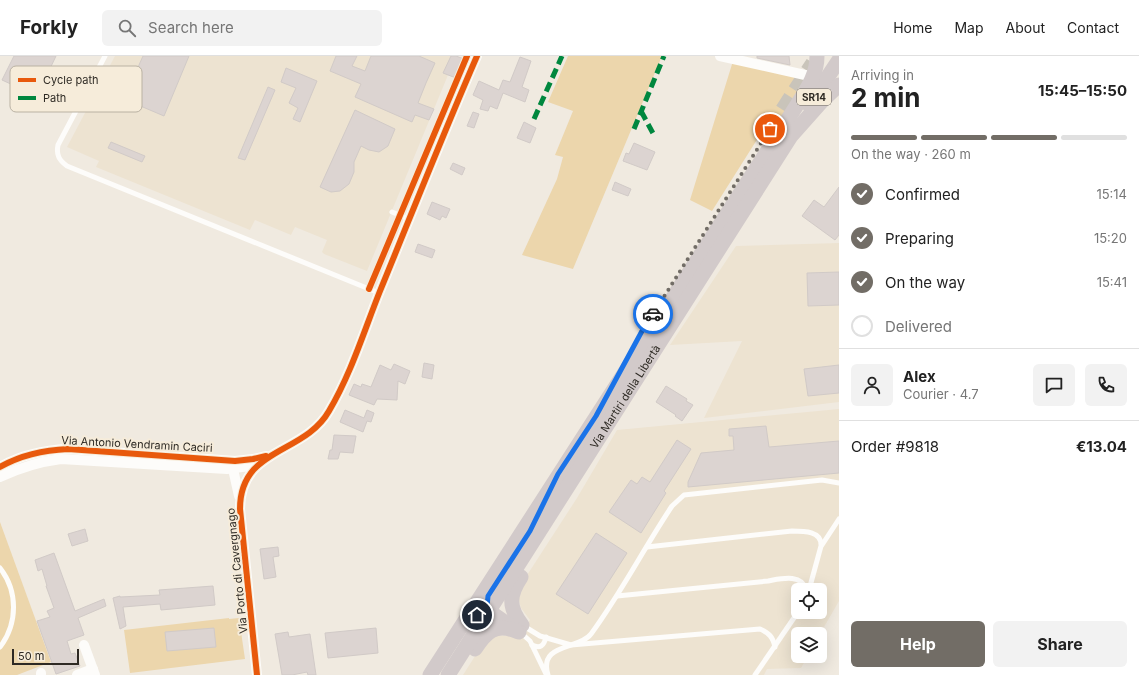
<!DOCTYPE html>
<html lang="en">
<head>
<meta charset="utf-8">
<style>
	body { margin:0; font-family:Inter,sans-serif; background:#f2f2f2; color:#222; height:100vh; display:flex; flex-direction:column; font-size:15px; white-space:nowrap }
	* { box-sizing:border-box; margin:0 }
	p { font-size:13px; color:#767676 }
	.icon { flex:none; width:22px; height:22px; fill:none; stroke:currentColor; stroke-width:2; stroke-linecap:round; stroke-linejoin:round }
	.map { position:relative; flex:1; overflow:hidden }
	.details { display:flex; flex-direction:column; background:#fff; width:300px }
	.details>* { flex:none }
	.buttons { position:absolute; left:791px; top:527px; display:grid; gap:8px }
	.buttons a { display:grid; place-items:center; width:36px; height:36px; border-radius:6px; background:#fff; box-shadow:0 4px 16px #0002; font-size:20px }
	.scale { position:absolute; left:12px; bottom:10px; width:67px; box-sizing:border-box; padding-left:4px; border:2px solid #2e2a24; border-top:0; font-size:11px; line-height:14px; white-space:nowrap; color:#2e2a24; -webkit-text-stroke:3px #f6ecda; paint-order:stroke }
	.pin { position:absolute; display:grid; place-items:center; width:34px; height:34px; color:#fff; margin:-17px; border:2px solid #fff; border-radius:50%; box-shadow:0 1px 4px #0007 }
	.courier { position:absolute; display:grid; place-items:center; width:40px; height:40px; margin:-20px; border:3px solid #1a73e8; border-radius:50%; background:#fff; color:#222; box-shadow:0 1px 5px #0007 }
	.summary em { font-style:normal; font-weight:700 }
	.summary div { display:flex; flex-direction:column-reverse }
	.summary { display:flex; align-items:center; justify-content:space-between; height:68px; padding:0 12px }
	h1 { font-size:26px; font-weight:700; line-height:30px }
	.bar { display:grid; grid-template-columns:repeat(4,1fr); gap:6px 4px; align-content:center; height:48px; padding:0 12px }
	.bar i { height:5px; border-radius:3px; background:#e0e0e0 }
	.bar .current { background:#726d66 }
	.bar p { grid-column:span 4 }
	.line { display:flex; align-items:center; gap:10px; padding:0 12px; border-top:1px solid #e0e0e0 }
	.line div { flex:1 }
	.round { display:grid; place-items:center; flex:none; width:42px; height:42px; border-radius:6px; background:#f2f2f2 }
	ol { padding:0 12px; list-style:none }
	li { display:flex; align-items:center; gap:12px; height:44px }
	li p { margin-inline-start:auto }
	li .icon { padding:4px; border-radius:50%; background:#726d66; color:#fff; stroke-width:4 }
	li:last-child { color:#767676 }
	li i { width:22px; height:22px; border:2px solid #e0e0e0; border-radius:50% }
	.action { display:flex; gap:8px; margin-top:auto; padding:8px 12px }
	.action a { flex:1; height:46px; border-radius:6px; background:#726d66; color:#fff; font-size:16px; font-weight:700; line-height:46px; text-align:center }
	.action a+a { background:#f2f2f2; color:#222 }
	header { display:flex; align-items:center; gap:24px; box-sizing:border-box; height:56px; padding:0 20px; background:#fff; border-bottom:1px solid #e0e0e0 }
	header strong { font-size:19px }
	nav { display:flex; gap:22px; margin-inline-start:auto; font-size:14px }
	.search { width:280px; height:36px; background:#f2f2f2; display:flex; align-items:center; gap:10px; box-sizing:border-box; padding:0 14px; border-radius:6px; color:#767676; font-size:15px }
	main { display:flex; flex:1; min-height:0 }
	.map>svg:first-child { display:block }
</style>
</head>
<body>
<header>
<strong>Forkly</strong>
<div class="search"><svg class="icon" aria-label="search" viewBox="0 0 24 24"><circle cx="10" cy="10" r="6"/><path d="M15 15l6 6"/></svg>Search here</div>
<nav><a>Home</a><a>Map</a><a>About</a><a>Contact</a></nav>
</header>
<main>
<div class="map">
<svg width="839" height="619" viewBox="0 0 839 619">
	<rect width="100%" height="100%" fill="#f0eae0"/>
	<g fill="#ede3d1" fill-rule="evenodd">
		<polygon points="115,0 456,0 464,3 456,22 448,19 367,215 324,198 322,196 327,184 295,171 291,179 255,164 250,174 96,111 99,105 67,91"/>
		<polygon points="839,187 839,346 704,362 742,285 670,289 736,190"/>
		<path d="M839,353v192l-19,33h-22v22h10l-7,12 -34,1 -3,6h-301l21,-33 13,-7 14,1 6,3 13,-19 -9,-12 -2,-7 1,-15 57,-88 40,-68zM798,534h22v22h-22z"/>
	</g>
	<g fill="#ecd6ac">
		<polygon points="568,0 662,0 573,213 522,199 557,123 563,101 555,99 573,55 548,46"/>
		<polygon points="733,5 798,20 805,24 774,76 765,71 712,155 690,144"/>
		<polygon points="0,466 51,606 17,619 0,619"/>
		<polygon points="229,562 229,563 239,562 245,603 130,617 124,574"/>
	</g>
	<g fill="#dcd4d1" stroke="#d1cac7">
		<polygon points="14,0 56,0 37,40 2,24"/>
		<polygon points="143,0 189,0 164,60 124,43"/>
		<polygon points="336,0 357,0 352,10 365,15 371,0 419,0 435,7 426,27 418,47 434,53 429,64 415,59 412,66 355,41 361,28 330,15"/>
		<polygon points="451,0 456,0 464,3 456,22 443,17"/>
		<polygon points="757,0 789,0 790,9 757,2"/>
		<polygon points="520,1 531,5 522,31 529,34 525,46 503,37 497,53 490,50 488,55 480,53 483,44 473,39 479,25 499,34 503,24 510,26"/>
		<polygon points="286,12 317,25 300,66 293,63 298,52 289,47 296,32 281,26"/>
		<polygon points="268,31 275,34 245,104 238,102"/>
		<polygon points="355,54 395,73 388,90 379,96 369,94 361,90 354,106 354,116 349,128 340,135 331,136 320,131"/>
		<polygon points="473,56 479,58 474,72 467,70"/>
		<polygon points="524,66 536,72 530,87 517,82"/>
		<polygon points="111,86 145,100 142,106 108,92"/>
		<polygon points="634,87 655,96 647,114 623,105 626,97 629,98"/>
		<polygon points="453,107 465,112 462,119 450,113"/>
		<polygon points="615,126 631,133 628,140 612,134"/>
		<polygon points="839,131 839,179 835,184 802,160 814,144 824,151"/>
		<polygon points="432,146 450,153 446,162 442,160 440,164 427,158"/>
		<polygon points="418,188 435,194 432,202 415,196"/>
		<polygon points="839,216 839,249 808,250 807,217"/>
		<polygon points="424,307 434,309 432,323 422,321"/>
		<polygon points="394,308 410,315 405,328 398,325 397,344 377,343 374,349 349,339 354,328 361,331 362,328 371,331 380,309 391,314"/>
		<polygon points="839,309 839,337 808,340 804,313"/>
		<polygon points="666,330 687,343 686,345 693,349 682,365 675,360 676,359 656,346"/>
		<polygon points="345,354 364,362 367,354 374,357 371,366 367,365 363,376 340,366"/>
		<polygon points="766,370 769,391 839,385 839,417 688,431 688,426 701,397 734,394 733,380 729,380 729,373"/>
		<polygon points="334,379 356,380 353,397 340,396 338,403 328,403 330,394 332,394"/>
		<polygon points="677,384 691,393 664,435 666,437 641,477 609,456 631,424 637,428 642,421 650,426"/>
		<polygon points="85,473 88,485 72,490 68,478"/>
		<polygon points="596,477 627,497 588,558 556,538"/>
		<polygon points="278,491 279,500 273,501 276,521 264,523 260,493"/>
		<polygon points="54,497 75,555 104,543 106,550 78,562 84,579 67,585 71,598 75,597 80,610 56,618 37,565 50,561 47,555 54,552 46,530 47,530 42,513 38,515 35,504"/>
		<polygon points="213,530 215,549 161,554 160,548 123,551 126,570 120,573 113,542 120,540 120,541 160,539 159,534"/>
		<polygon points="214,572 216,591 167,595 165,576"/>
		<polygon points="376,572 378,597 328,602 325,577"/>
		<polygon points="288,576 289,581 310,578 316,619 308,619 307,616 292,619 282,619 275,578"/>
	</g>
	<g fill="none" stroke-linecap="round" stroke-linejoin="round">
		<polyline stroke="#c9c4ba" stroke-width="15" stroke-dasharray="15 8" stroke-linecap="butt" points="770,73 813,7"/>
		<g stroke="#fdfcfa" stroke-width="5">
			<path d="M105,0l-47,89c-2,10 1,15 9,21l312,127"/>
			<polyline points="392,156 409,163"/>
			<polyline points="822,489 839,463"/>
			<path d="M647,491l145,-16c12,0 30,0 29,15l-12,44"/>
			<path d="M0,512c18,23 18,55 0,79"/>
			<path d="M617,540l151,-15c12,-2 34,-8 38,9"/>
			<path d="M522,569l18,11 31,9 189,-16c9,4 13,8 15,18"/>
			<polyline points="520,576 530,585 546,618"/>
			<path d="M532,589c8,4 12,1 14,-8"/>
			<path d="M548,619c-10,-32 31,-25 43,-41 30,-41 53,-86 81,-128l12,-11 138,-15 17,3"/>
			<polyline points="755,619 798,556"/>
		</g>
		<g stroke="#fdfcfa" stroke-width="10">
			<polyline points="720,0 814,21"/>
			<polyline points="231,408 233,413 239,440"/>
			<path d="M0,411c21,-12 44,-17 68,-18l167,12 18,-2 13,-3"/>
			<path d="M0,421c21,-10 38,-15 61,-18l166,10 31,-4"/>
			<polyline points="84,589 95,619"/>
			<polyline points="41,617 41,619"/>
			<polyline points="77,619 93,613"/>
			<path d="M257,619l-17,-166c0,-62 64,-54 89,-98 22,-37 35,-80 51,-120 32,-78 63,-157 97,-235"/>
		</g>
		<g stroke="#d2caca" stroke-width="15">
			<polyline points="809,49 839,4"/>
			<path d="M521,521c-12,18 -13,30 1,48"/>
			<polyline points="487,545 487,550 490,556 519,576"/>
			<path d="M475,593c11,-17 20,-26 41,-18"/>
			<path d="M430,619l367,-570c10,-16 20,-30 20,-49"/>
			<path id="s1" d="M448,619l343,-539 32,-36 16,-15"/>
		</g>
		<g stroke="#00873e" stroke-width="5" stroke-dasharray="10 5" stroke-linecap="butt">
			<polyline points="641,55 655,81"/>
			<polyline points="534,63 562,0"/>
			<polyline points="634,73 664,0"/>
		</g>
		<defs>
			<g id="cycleway">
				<polyline points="369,233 467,0"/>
				<path d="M0,411c21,-12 44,-17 68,-18l167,12 18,-2 13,-3"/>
				<path d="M257,619l-17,-166c0,-62 64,-54 89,-98 22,-37 35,-80 51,-120 32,-78 63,-157 97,-235"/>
			</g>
		</defs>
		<use href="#cycleway" stroke="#f6ecda" stroke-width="8"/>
		<use href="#cycleway" stroke="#e8590c" stroke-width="6"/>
	</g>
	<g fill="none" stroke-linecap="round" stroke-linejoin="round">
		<polyline stroke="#726d66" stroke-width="4" stroke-dasharray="0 7.2" points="653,258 770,73"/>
		<polyline stroke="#1a73e8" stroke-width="5" points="477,559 481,554 487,551 488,540 530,475 558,418 596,360 642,275 653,258"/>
	</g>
	<g text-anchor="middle" stroke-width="4" stroke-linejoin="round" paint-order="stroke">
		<rect fill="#f6ecda" stroke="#6a645b" stroke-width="1" x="797" y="33" width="34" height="16" rx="3"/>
		<g font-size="10" font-weight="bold" fill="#2e2a24">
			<text x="814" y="45">SR14</text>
		</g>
		<g font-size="11" fill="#2e2a24" stroke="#f6ecda">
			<text dy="4" stroke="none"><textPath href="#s1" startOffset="330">Via Martiri della Libertà</textPath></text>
			<text transform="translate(137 388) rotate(3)" y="4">Via Antonio Vendramin Caciri</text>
			<text transform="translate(237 515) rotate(-96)" y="4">Via Porto di Cavergnago</text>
		</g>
	</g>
	<rect x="10" y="10" width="132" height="46" rx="6" fill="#f6ecda" stroke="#bab2a3" stroke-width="1"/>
	<rect x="18" y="22" width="18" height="4" fill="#e8590c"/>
	<rect x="18" y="40" width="18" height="4" fill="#00873e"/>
	<g font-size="11" fill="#2e2a24">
		<text x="43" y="28">Cycle path</text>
		<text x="43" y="46">Path</text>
	</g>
</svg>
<div class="buttons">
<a><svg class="icon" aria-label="locate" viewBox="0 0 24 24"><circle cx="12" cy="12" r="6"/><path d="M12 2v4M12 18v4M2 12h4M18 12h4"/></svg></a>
<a><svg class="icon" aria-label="layers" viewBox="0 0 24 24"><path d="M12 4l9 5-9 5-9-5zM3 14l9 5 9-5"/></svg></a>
</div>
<div class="scale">50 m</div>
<div class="pin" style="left:770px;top:73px;background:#ea580c"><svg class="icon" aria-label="bag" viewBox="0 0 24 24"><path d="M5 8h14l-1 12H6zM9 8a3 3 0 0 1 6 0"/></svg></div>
<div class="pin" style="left:477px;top:559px;background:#1f2937"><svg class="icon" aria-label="home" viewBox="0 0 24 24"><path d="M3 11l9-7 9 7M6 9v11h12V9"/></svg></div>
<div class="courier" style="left:653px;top:258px"><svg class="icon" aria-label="car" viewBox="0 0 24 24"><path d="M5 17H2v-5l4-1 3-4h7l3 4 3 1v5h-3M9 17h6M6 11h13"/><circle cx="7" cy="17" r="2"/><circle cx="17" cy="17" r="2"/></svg></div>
</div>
<section class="details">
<div class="summary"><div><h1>2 min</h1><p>Arriving in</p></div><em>15:45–15:50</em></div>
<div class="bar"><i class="current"></i><i class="current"></i><i class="current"></i><i></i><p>On the way · 260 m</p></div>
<ol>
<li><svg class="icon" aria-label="check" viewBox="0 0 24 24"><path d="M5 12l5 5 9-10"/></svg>Confirmed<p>15:14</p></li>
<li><svg class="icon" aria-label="check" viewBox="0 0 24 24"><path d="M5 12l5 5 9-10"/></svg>Preparing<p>15:20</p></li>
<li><svg class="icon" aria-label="check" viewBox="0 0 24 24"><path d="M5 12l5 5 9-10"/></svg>On the way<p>15:41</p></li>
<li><i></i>Delivered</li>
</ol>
<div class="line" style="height:72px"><a class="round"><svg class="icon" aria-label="person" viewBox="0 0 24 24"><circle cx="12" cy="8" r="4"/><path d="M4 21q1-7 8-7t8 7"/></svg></a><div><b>Alex</b><p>Courier · 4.7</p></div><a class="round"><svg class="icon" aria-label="chat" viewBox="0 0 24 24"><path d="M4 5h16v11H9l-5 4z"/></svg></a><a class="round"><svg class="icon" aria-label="phone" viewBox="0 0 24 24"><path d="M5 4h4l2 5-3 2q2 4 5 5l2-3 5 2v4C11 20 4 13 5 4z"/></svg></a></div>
<div class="line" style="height:52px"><div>Order #9818</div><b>€13.04</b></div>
<div class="action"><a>Help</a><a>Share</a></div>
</section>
</main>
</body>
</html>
